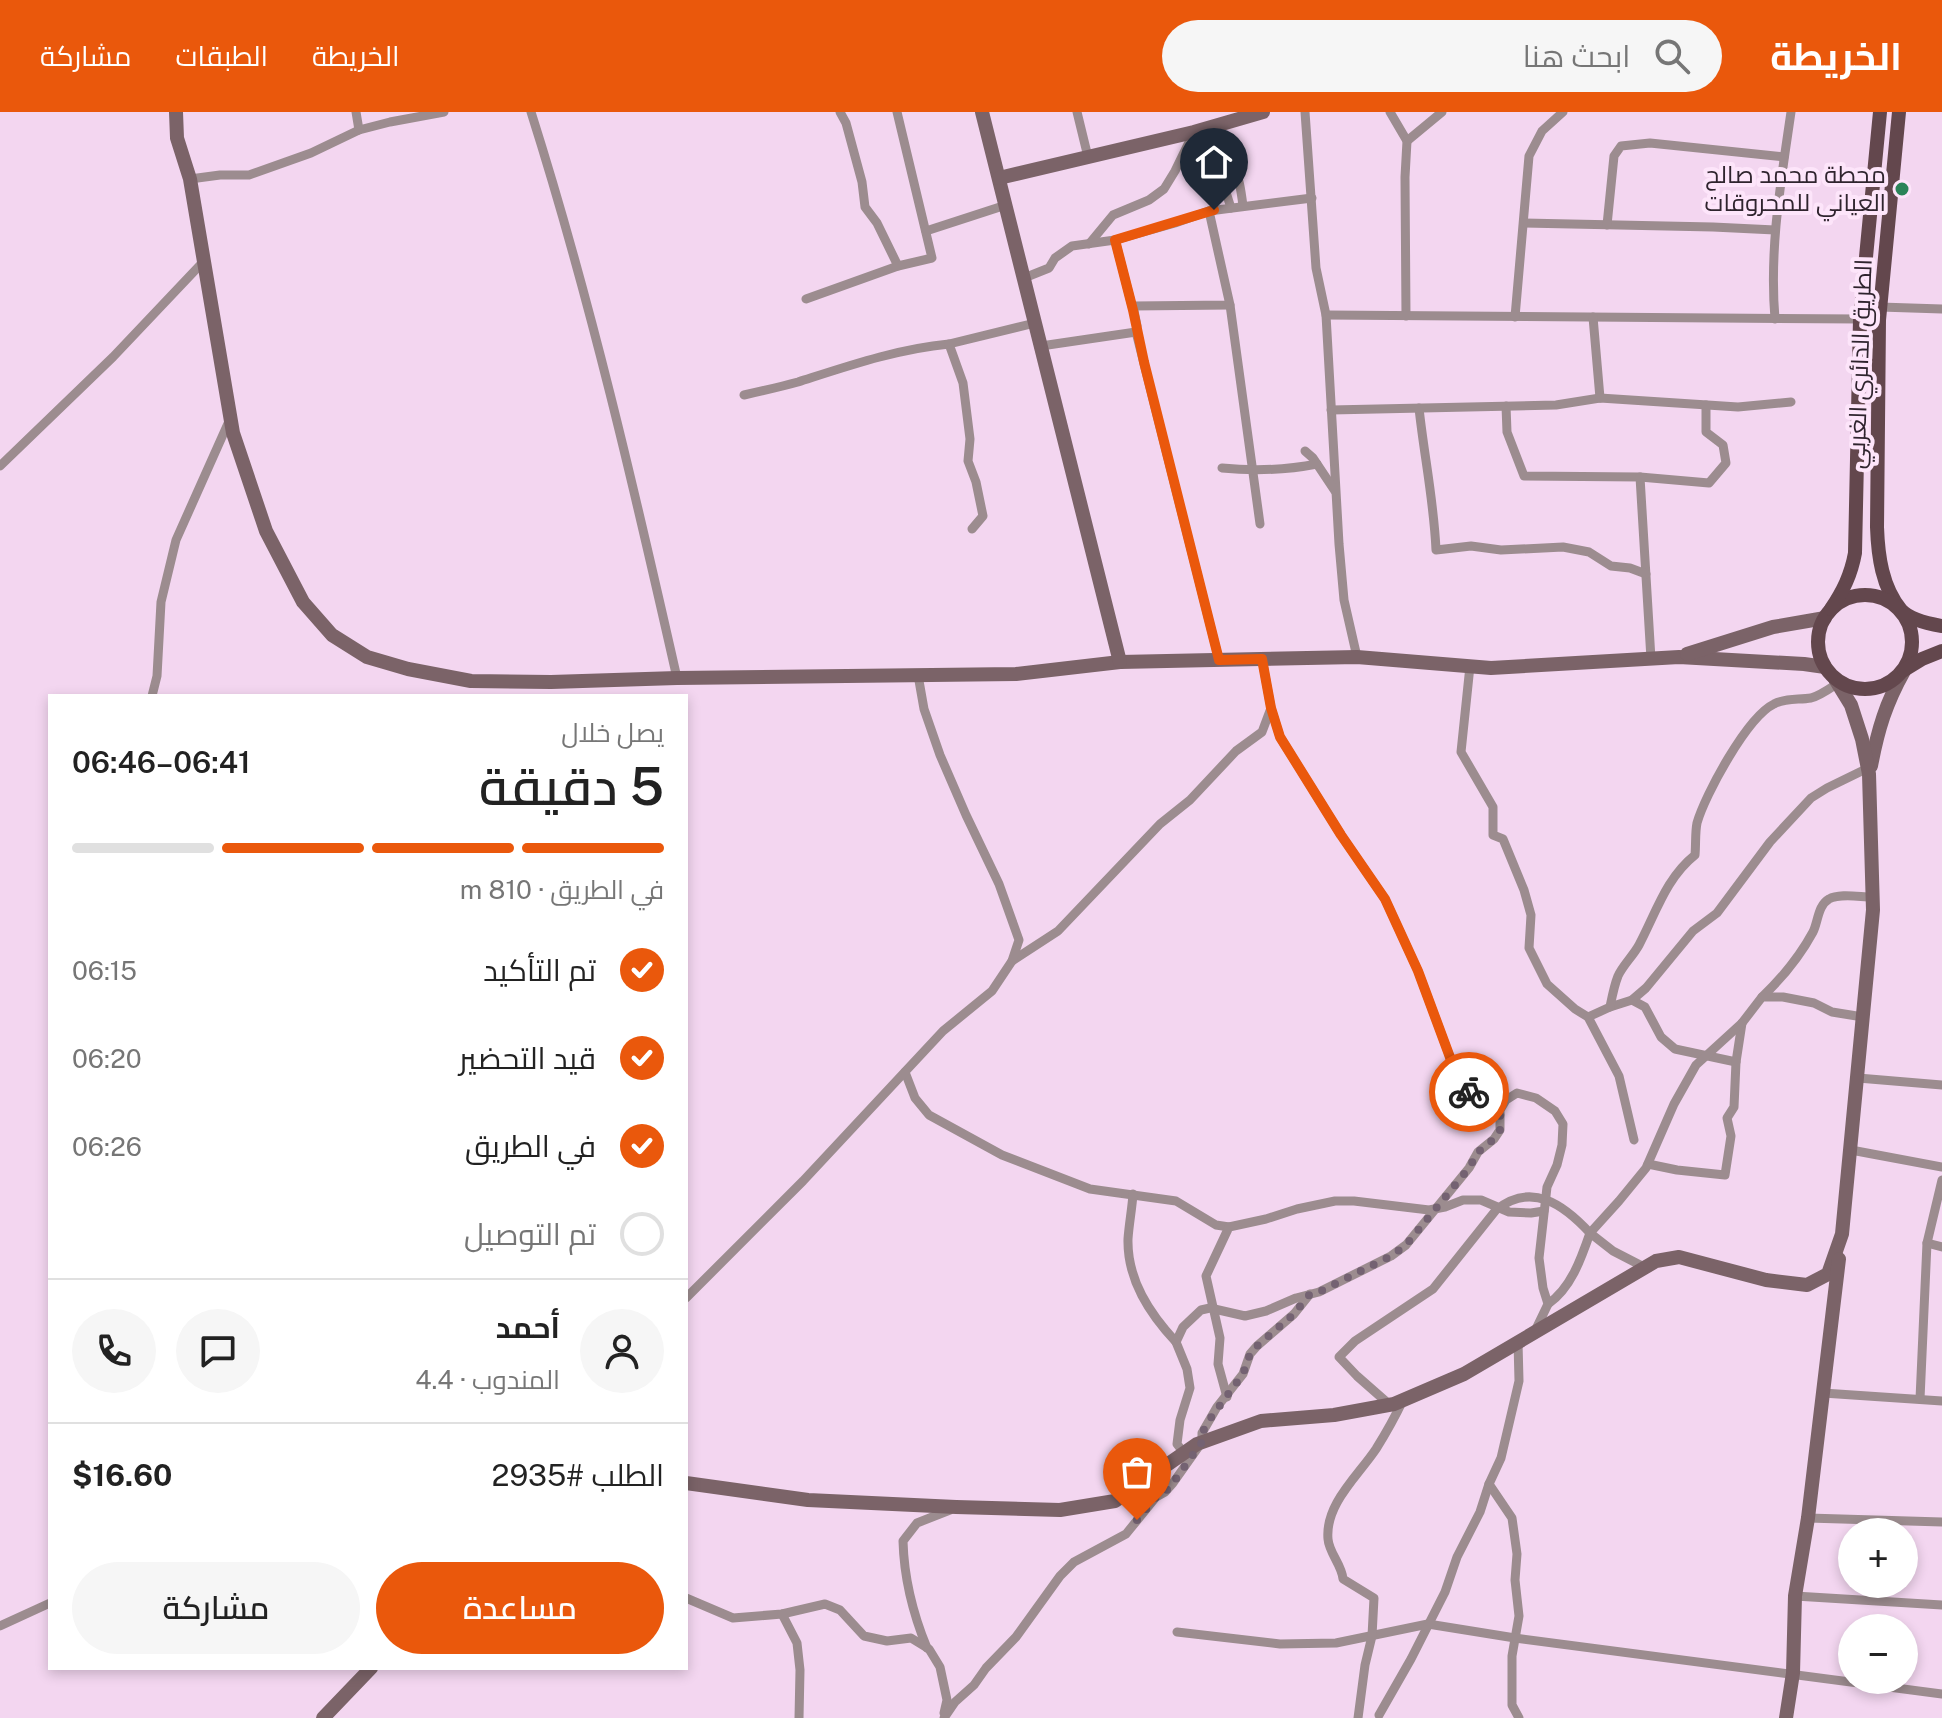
<!DOCTYPE html>
<html lang="ar">
<head>
<meta charset="utf-8">
<style>
	body { margin:0; font-family:"Public Sans",Cairo,sans-serif; background:#f6f6f6; color:#222; direction:rtl; height:100vh; display:flex; flex-direction:column; font-size:30px; white-space:nowrap }
	* { box-sizing:border-box; margin:0 }
	p { font-size:26px; color:#767676 }
	.icon { flex:none; width:44px; height:44px; fill:none; stroke:currentColor; stroke-width:2; stroke-linecap:round; stroke-linejoin:round }
	.map { position:relative; flex:1; overflow:hidden; direction:ltr }
	.panel { position:absolute; left:48px; top:582px; width:640px; height:976px; display:flex; flex-direction:column; background:#fff; border-radius:0px; box-shadow:0 4px 12px #0003; direction:rtl }
	.panel>* { flex:none }
	.controls { position:absolute; left:1838px; top:1406px; display:grid; gap:16px }
	.controls a { display:grid; place-items:center; width:80px; height:80px; border-radius:50%; background:#fff; box-shadow:0 4px 12px #0003; font-size:40px }
	.pin { position:absolute; display:grid; place-items:center; width:68px; height:68px; color:#fff; margin:-82px -34px; border-radius:50% 50% 50% 0; rotate:-45deg; box-shadow:0 0 8px #0007 }
	.pin .icon { rotate:45deg }
	.courier { position:absolute; display:grid; place-items:center; width:80px; height:80px; margin:-40px; border:6px solid #ea580c; border-radius:50%; background:#fff; color:#222; box-shadow:0 2px 10px #0007 }
	.headline em { font-style:normal; font-weight:600 }
	.headline div { display:flex; flex-direction:column-reverse }
	.headline { display:flex; align-items:center; justify-content:space-between; height:136px; padding:0 24px }
	h1 { font-size:52px; font-weight:600; line-height:60px }
	.bar { display:grid; grid-template-columns:repeat(4,1fr); gap:12px 8px; align-content:center; height:96px; padding:0 24px }
	.bar i { height:10px; border-radius:6px; background:#e0e0e0 }
	.bar .current { background:#ea580c }
	.bar p { grid-column:span 4 }
	.line { display:flex; align-items:center; gap:20px; padding:0 24px; border-top:2px solid #e0e0e0 }
	.line div { flex:1 }
	.round { display:grid; place-items:center; flex:none; width:84px; height:84px; border-radius:42px; background:#f6f6f6 }
	ol { padding:0 24px; list-style:none }
	li { display:flex; align-items:center; gap:24px; height:88px }
	li p { margin-inline-start:auto }
	li .icon { padding:8px; border-radius:50%; background:#ea580c; color:#fff; stroke-width:4 }
	li:last-child { color:#767676 }
	li i { width:44px; height:44px; border:4px solid #e0e0e0; border-radius:50% }
	.action { display:flex; gap:16px; margin-top:auto; padding:16px 24px }
	.action a { flex:1; height:92px; border-radius:48px; background:#ea580c; color:#fff; font-size:32px; font-weight:600; line-height:92px; text-align:center }
	.action a+a { background:#f6f6f6; color:#222 }
	header { display:flex; align-items:center; gap:48px; box-sizing:border-box; height:112px; padding:0 40px; background:#ea580c; color:#fff }
	header strong { font-size:38px }
	nav { display:flex; gap:44px; margin-inline-start:auto; font-size:28px }
	.search { width:560px; height:72px; background:#f6f6f6; display:flex; align-items:center; gap:20px; box-sizing:border-box; padding:0 28px; border-radius:44px; color:#767676; font-size:30px }
	.map>svg:first-child { display:block }
</style>
</head>
<body>
<header>
<strong>الخريطة</strong>
<div class="search"><svg class="icon" aria-label="search" viewBox="0 0 24 24"><circle cx="10" cy="10" r="6"/><path d="M15 15l6 6"/></svg>ابحث هنا</div>
<nav><a>الخريطة</a><a>الطبقات</a><a>مشاركة</a></nav>
</header>
<div class="map">
<svg width="1942" height="1606" viewBox="0 0 1942 1606">
	<rect width="100%" height="100%" fill="#f3d6f0"/>
	<g fill="none" stroke-linecap="round" stroke-linejoin="round">
		<g stroke="#9c8c8f" stroke-width="9">
			<polyline points="356,0 359,18"/>
			<path d="M531,0c59,186 103,376 146,566"/>
			<polyline points="840,0 846,11 862,70 865,95 877,111 898,154"/>
			<polyline points="1077,0 1088,45"/>
			<polyline points="1305,0 1316,156 1326,203 1339,432 1344,488 1357,545"/>
			<polyline points="1390,0 1407,29 1405,65 1406,204"/>
			<polyline points="1407,29 1442,0"/>
			<polyline points="190,67 220,63 249,63 311,41 359,18 390,10 444,0"/>
			<path d="M1231,96l-13,-41 10,-5h4c7,14 9,28 11,44"/>
			<polyline points="1524,111 1713,115 1775,118"/>
			<polyline points="1607,113 1614,44 1621,34 1650,31 1784,45"/>
			<polyline points="926,119 1006,93"/>
			<polyline points="1089,132 1113,103 1149,88 1164,77 1175,59 1194,20"/>
			<polyline points="1024,166 1049,156 1055,146 1072,134 1115,128"/>
			<polyline points="806,187 898,154 932,146 897,0"/>
			<polyline points="1230,193 1260,412"/>
			<polyline points="1880,195 1942,197"/>
			<polyline points="1133,198 1115,128 1175,111 1209,99"/>
			<polyline points="1326,203 1860,207"/>
			<polyline points="1515,205 1529,44 1542,19 1563,0"/>
			<polyline points="1593,205 1600,286"/>
			<path d="M1775,207c-6,-70 6,-138 16,-207"/>
			<polyline points="1136,220 1219,548"/>
			<polyline points="1041,234 1136,220 1137,214 1133,194 1230,193 1209,99 1312,86"/>
			<path d="M744,283c18,-4 36,-8 54,-13 50,-16 99,-33 151,-38"/>
			<polyline points="1506,294 1507,320 1524,364 1640,365 1651,547"/>
			<path d="M1419,296c5,47 15,94 17,142l35,-4 30,4 62,-3 26,5 22,14 19,2 16,6"/>
			<polyline points="1331,298 1556,293 1600,286 1738,295 1791,290"/>
			<polyline points="1305,339 1313,346 1335,379"/>
			<polyline points="0,354 113,245 203,150"/>
			<path d="M1222,356c31,3 64,2 95,-4"/>
			<polyline points="1640,365 1709,371 1726,351 1723,333 1706,320 1706,293"/>
			<polyline points="972,417 983,404 976,370 968,349 970,327 963,271 949,232 1035,211"/>
			<polyline points="1470,554 1461,640 1493,695 1493,723 1503,727 1524,778 1531,803 1529,836 1547,872 1575,897 1588,905 1619,964 1634,1028"/>
			<polyline points="152,584 157,564 161,490 176,428 230,307"/>
			<polyline points="1271,596 1280,625 1341,723 1385,787 1418,859 1451,948 1471,984 1500,1003"/>
			<polyline points="1012,849 1058,819 1160,712 1190,688 1236,639 1262,620 1271,596 1262,547"/>
			<path d="M1762,885c20,-19 38,-41 51,-65 5,-10 5,-27 16,-33 10,-6 31,-2 43,-2"/>
			<polyline points="1632,888 1645,895 1661,925 1675,937 1736,950"/>
			<polyline points="1610,895 1632,888 1646,876 1693,819 1717,801 1770,730 1811,686 1827,676 1868,656"/>
			<path d="M1588,905l22,-10c2,-10 4,-21 8,-31 5,-11 15,-20 21,-31 17,-32 27,-67 56,-90 1,-11 0,-22 2,-32 8,-28 50,-106 77,-119 11,-6 24,-4 37,-6 10,-3 18,-9 27,-15"/>
			<polyline points="905,960 915,986 929,1003 1002,1043 1090,1077 1176,1089 1216,1113 1229,1115"/>
			<polyline points="1858,966 1942,973"/>
			<polyline points="1851,1038 1942,1055"/>
			<polyline points="1648,1052 1677,1058 1725,1063 1731,1024 1727,1006 1734,995 1736,950 1742,911"/>
			<path d="M1133,1082c-1,15 -4,30 -5,45 -1,41 22,75 48,103"/>
			<polyline points="1927,1131 1942,1135"/>
			<polyline points="686,1186 803,1069 943,919 992,879 1012,849 1019,828 999,772 966,703 940,643 924,597 918,563"/>
			<path d="M1548,1192c23,-16 33,-45 42,-71l23,18 31,16"/>
			<polyline points="1518,1230 1519,1269 1501,1346 1489,1372 1512,1406 1517,1442 1515,1468 1519,1504 1512,1544 1512,1593 1519,1606"/>
			<polyline points="1823,1281 1942,1289"/>
			<polyline points="1227,1285 1218,1252 1220,1226 1206,1164 1229,1115 1266,1107 1297,1097 1335,1089 1354,1089 1429,1098 1445,1095 1463,1088 1481,1088 1509,1100 1531,1101 1544,1099"/>
			<polyline points="1920,1287 1927,1131 1942,1068"/>
			<path d="M1390,1293l-33,-29 -18,-19 16,-16 78,-52 63,-79c36,-29 68,-5 94,23l29,-32 27,-33 28,-64 22,-39 46,-42 20,-26h21l31,6 18,9 31,5"/>
			<polyline points="1184,1341 1177,1332 1180,1308 1190,1276 1187,1257 1176,1230 1183,1215 1201,1198 1210,1196 1245,1204 1266,1199 1296,1186 1319,1180 1391,1144 1406,1133 1469,1056 1478,1040 1494,1027 1500,1018 1500,998 1506,988 1517,981 1536,986 1555,999 1563,1012 1562,1033 1557,1053 1547,1075 1539,1146 1543,1176 1548,1192 1536,1217"/>
			<polyline points="1808,1406 1942,1410"/>
			<polyline points="1795,1484 1942,1493"/>
			<polyline points="686,1486 733,1506 782,1502 825,1492 840,1498 864,1524 887,1529 911,1526 929,1537 940,1555 947,1588 944,1601"/>
			<polyline points="782,1502 797,1531 800,1558 799,1606"/>
			<polyline points="0,1514 50,1491"/>
			<polyline points="1177,1520 1280,1532 1336,1531 1428,1512 1515,1526 1942,1582"/>
			<path d="M927,1536c-14,-34 -23,-70 -24,-107l14,-18 33,-13"/>
			<polyline points="1379,1603 1411,1547 1445,1480 1457,1445 1480,1400 1489,1372"/>
			<polyline points="944,1606 955,1590 974,1573 986,1556 1016,1525 1060,1464 1074,1450 1126,1422 1156,1385 1165,1380 1173,1371 1202,1330 1202,1321 1217,1295 1243,1262 1250,1242 1257,1234 1294,1202 1310,1182"/>
			<path d="M1358,1606l7,-53 7,-29 2,-38 -31,-19c-1,-14 -14,-26 -15,-40 -3,-35 30,-63 48,-90 10,-16 19,-32 27,-49"/>
		</g>
		<g stroke="#7b6368" stroke-width="14">
			<polyline points="176,0 177,26 190,67 233,321 266,419 303,490 332,523 367,545 408,557 471,569 551,570 677,566 1016,562 1120,550 1357,545 1491,556 1679,545 1804,552 1825,555"/>
			<polyline points="982,0 1120,550"/>
			<polyline points="999,66 1194,20 1263,0"/>
			<polyline points="1687,542 1773,515 1825,506"/>
			<path d="M1871,654c7,-37 15,-63 33,-95"/>
			<polyline points="686,1371 808,1388 956,1395 1060,1398 1115,1389 1197,1332 1261,1309 1334,1303 1394,1292 1464,1262 1656,1149 1679,1145 1766,1168 1807,1173 1828,1162 1842,1122 1873,798 1869,662 1862,627 1851,593 1835,567"/>
			<polyline points="323,1606 371,1556"/>
			<polyline points="1786,1606 1793,1561 1795,1484 1808,1406 1839,1147"/>
		</g>
		<g stroke="#63474d" stroke-width="14">
			<path d="M1899,0l-20,208 -2,207c1,29 5,60 24,83 9,10 29,14 41,16"/>
			<circle cx="1865" cy="530" r="47"/>
			<path d="M1831,497c12,-18 20,-34 24,-56l5,-234 20,-207"/>
			<polyline points="1904,558 1922,547 1942,539"/>
		</g>
	</g>
	<g fill="none" stroke-linecap="round" stroke-linejoin="round">
		<polyline stroke="#746272" stroke-width="8" stroke-dasharray="0 14.4" points="1137,1408 1156,1385 1165,1380 1173,1371 1202,1330 1202,1321 1210,1307 1243,1262 1250,1242 1257,1234 1294,1202 1310,1182 1319,1180 1391,1144 1406,1133 1469,1056 1478,1040 1494,1027 1500,1018 1500,1003 1471,984 1469,980"/>
		<polyline stroke="#ea580c" stroke-width="10" points="1214,98 1115,128 1133,198 1144,250 1219,548 1262,547 1271,596 1280,625 1341,723 1385,787 1418,859 1451,948 1469,980"/>
	</g>
	<circle fill="#2b8459" stroke="#fde5fa" stroke-width="3" cx="1902" cy="77" r="8"/>
	<g text-anchor="middle" stroke-width="8" stroke-linejoin="round" paint-order="stroke">
		<g font-size="24" fill="#2f242e" stroke="#fde5fa" text-anchor="end">
			<text x="1886" y="71">محطة محمد صالح<tspan x="1886" dy="28">العياني للمحروقات</tspan></text>
		</g>
		<g font-size="24" fill="#2f242e" stroke="#fde5fa">
			<text transform="translate(1860 252) rotate(-88)" y="8">الطريق الدائري الغربي</text>
		</g>
	</g>
</svg>
<div class="controls">
<a>+</a>
<a>−</a>
</div>
<div class="pin" style="left:1137px;top:1408px;background:#ea580c"><svg class="icon" aria-label="bag" viewBox="0 0 24 24"><path d="M5 8h14l-1 12H6zM9 8a3 3 0 0 1 6 0"/></svg></div>
<div class="pin" style="left:1214px;top:98px;background:#1f2937"><svg class="icon" aria-label="home" viewBox="0 0 24 24"><path d="M3 11l9-7 9 7M6 9v11h12V9"/></svg></div>
<div class="courier" style="left:1469px;top:980px"><svg class="icon" aria-label="bike" viewBox="0 0 24 24"><circle cx="6" cy="16" r="4"/><circle cx="18" cy="16" r="4"/><path d="M6 16l4-8h5l3 8M10 8l3 8H6M13 5h3"/></svg></div>
<section class="panel">
<div class="headline"><div><h1>5 دقيقة</h1><p>يصل خلال</p></div><em>06:41–06:46</em></div>
<div class="bar"><i class="current"></i><i class="current"></i><i class="current"></i><i></i><p>في الطريق · 810 m</p></div>
<ol>
<li><svg class="icon" aria-label="check" viewBox="0 0 24 24"><path d="M5 12l5 5 9-10"/></svg>تم التأكيد<p>06:15</p></li>
<li><svg class="icon" aria-label="check" viewBox="0 0 24 24"><path d="M5 12l5 5 9-10"/></svg>قيد التحضير<p>06:20</p></li>
<li><svg class="icon" aria-label="check" viewBox="0 0 24 24"><path d="M5 12l5 5 9-10"/></svg>في الطريق<p>06:26</p></li>
<li><i></i>تم التوصيل</li>
</ol>
<div class="line" style="height:144px"><a class="round"><svg class="icon" aria-label="person" viewBox="0 0 24 24"><circle cx="12" cy="8" r="4"/><path d="M4 21q1-7 8-7t8 7"/></svg></a><div><b>أحمد</b><p>المندوب · 4.4</p></div><a class="round"><svg class="icon" aria-label="chat" viewBox="0 0 24 24"><path d="M4 5h16v11H9l-5 4z"/></svg></a><a class="round"><svg class="icon" aria-label="phone" viewBox="0 0 24 24"><path d="M5 4h4l2 5-3 2q2 4 5 5l2-3 5 2v4C11 20 4 13 5 4z"/></svg></a></div>
<div class="line" style="height:104px"><div>الطلب #2935</div><b>$16.60</b></div>
<div class="action"><a>مساعدة</a><a>مشاركة</a></div>
</section>
</div>
</body>
</html>
